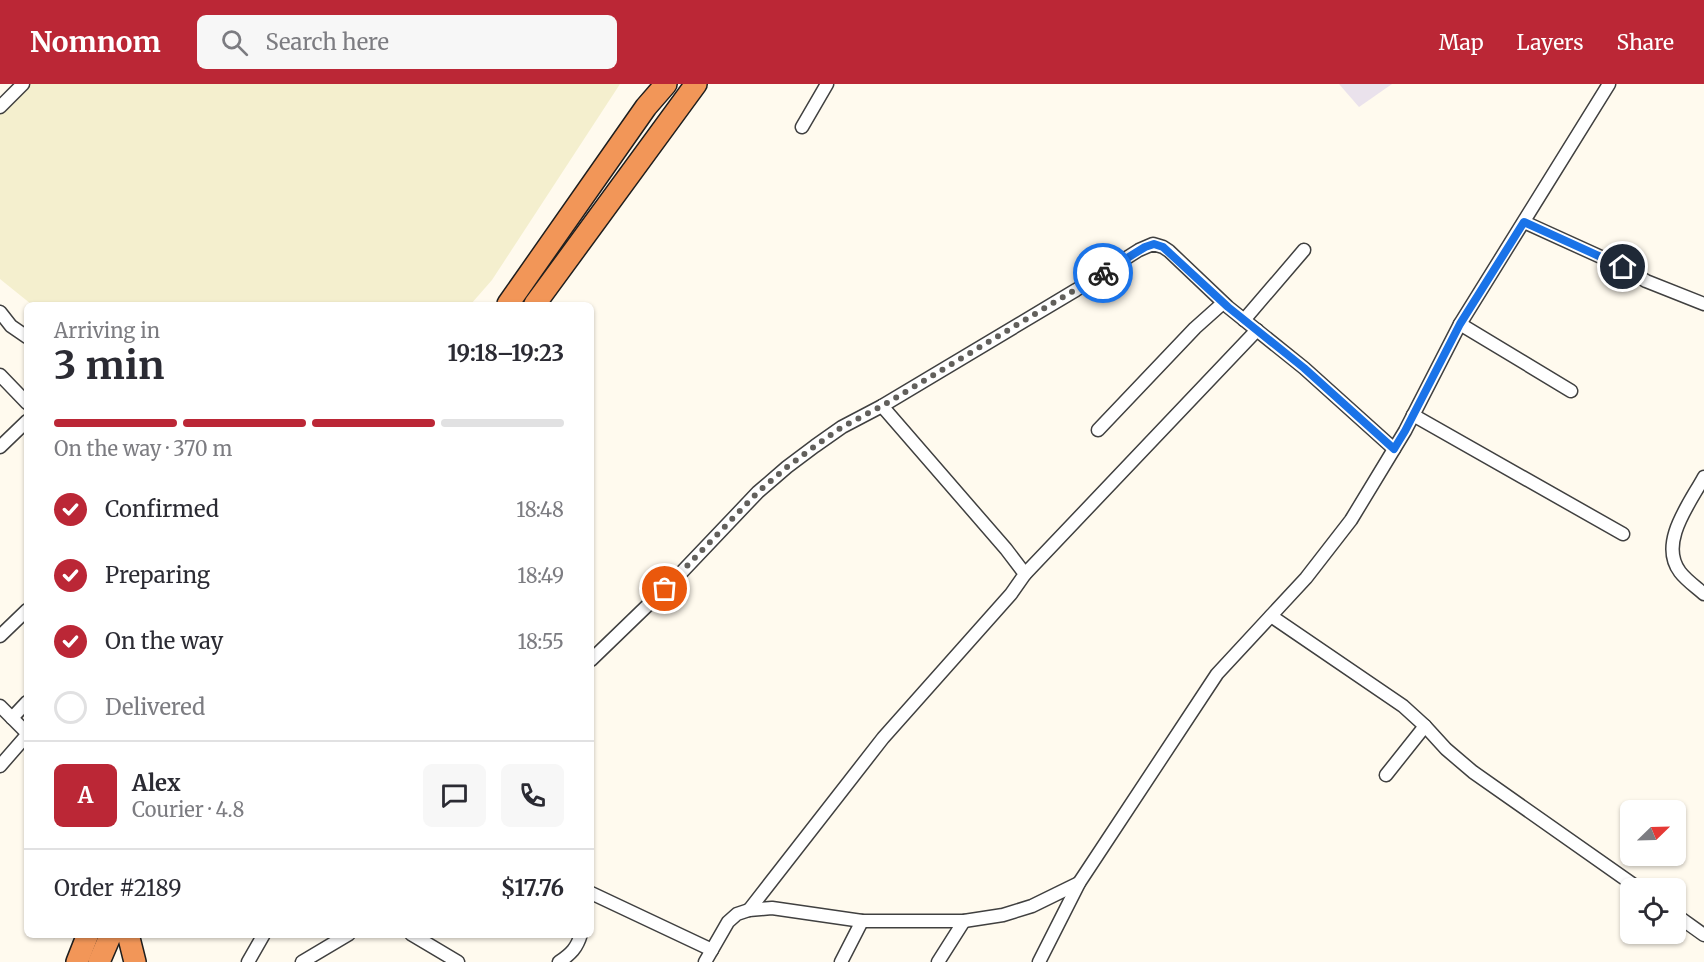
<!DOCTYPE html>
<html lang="en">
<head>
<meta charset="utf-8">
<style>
	body { margin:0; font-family:Merriweather,serif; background:#f7f7f7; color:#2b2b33; height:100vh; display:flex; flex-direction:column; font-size:22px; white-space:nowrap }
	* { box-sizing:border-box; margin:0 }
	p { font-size:20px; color:#7c7c81 }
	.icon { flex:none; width:33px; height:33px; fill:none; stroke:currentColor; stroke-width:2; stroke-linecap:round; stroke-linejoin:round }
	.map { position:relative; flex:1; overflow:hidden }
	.sheet { position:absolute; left:24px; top:218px; width:570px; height:636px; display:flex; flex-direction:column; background:#fff; border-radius:9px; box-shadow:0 2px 4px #0004 }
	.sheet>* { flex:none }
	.needle { width:39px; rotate:67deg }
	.fabs { position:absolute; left:1620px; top:716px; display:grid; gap:12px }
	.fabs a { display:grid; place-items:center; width:66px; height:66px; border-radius:9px; background:#fff; box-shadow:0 2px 4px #0004; font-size:30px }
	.pin { position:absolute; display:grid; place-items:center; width:51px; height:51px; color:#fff; margin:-26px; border:3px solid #fff; border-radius:50%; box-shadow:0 2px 6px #0007 }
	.courier { position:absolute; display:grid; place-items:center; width:60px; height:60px; margin:-30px; border:4px solid #1a73e8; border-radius:50%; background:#fff; color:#222; box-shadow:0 2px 8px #0007 }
	.head em { font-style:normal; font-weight:700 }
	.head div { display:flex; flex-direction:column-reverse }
	.head { display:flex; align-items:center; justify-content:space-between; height:102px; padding:0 30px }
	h1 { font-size:39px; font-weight:700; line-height:45px }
	.bar { display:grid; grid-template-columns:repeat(4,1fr); gap:9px 6px; align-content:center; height:72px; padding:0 30px }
	.bar i { height:8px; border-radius:4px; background:#e1e1e2 }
	.bar .on { background:#bb2736 }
	.bar p { grid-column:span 4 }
	.line { display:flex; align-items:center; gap:15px; padding:0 30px; border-top:2px solid #e1e1e2 }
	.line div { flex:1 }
	.round { display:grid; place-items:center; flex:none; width:63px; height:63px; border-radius:9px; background:#f7f7f7 }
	ol { padding:0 30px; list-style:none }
	li { display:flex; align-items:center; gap:18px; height:66px }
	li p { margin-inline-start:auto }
	li .icon { padding:6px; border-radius:50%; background:#bb2736; color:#fff; stroke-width:4 }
	li:last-child { color:#7c7c81 }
	li i { width:33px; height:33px; border:3px solid #e1e1e2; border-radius:50% }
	header { display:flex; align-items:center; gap:36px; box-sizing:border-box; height:84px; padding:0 30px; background:#bb2736; color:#fff }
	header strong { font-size:28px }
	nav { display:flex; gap:33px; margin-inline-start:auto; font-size:21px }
	.search { width:420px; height:54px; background:#f7f7f7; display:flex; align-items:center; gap:15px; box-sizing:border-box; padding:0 21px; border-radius:9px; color:#7c7c81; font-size:22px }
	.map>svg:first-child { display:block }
</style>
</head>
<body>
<header>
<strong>Nomnom</strong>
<div class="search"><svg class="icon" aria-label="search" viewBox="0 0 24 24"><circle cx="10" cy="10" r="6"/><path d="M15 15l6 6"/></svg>Search here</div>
<nav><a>Map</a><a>Layers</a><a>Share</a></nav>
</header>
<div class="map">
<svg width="1704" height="878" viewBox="0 0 1704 878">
	<rect width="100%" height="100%" fill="#fffaee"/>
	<polygon fill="#eae2ec" points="1339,0 1392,0 1359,23"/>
	<polygon fill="#f4efce" points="27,0 620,0 492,196 471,220 31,220 0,195 0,27"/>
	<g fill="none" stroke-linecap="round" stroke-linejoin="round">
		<defs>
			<g id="street">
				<polyline points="0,23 23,0"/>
				<polyline points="802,43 827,0"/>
				<polyline points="1524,138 1623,183 1646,197 1704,220"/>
				<polyline points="0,228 11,242 27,253"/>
				<polyline points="1244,236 1304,166"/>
				<polyline points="1460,240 1571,307"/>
				<polyline points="0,291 27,319"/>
				<polyline points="1413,331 1623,450"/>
				<polyline points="1098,346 1195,244 1223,219"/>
				<polyline points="0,363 27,337"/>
				<path d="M1704,393c-14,26 -46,66 -24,95 6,8 16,15 24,22"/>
				<polyline points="1025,490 1257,246"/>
				<polyline points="1271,532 1403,622 1425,642 1446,665 1473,688 1638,804"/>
				<polyline points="0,552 27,526"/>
				<polyline points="591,576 680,490 758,408 787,383 815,362 842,343 882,322 1076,206 1139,166 1153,160 1163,163 1169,167 1228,223 1304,284 1394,365"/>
				<polyline points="0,622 27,649"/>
				<polyline points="12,634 27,618"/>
				<polyline points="0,682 27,651"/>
				<polyline points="1386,691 1425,642"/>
				<polyline points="591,809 712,866"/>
				<polyline points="749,826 883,654 1011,510 1025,490 1006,465 882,322"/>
				<polyline points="1676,831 1704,851"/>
				<polyline points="411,850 458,878"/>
				<polyline points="248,878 264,850"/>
				<polyline points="302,878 349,850"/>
				<path d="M559,878c12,-8 18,-14 22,-28"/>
				<polyline points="705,878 728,838 737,830 749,826 772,824 862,837 964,837 1003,831 1032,822 1079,799"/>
				<polyline points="841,878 862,837"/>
				<polyline points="938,878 964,837"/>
				<polyline points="1039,878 1079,799 1217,590 1306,494 1351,436 1405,347 1460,240 1609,0"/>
			</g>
			<g id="highway">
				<polyline points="508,220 646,23 666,0"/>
				<polyline points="535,220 696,0"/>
				<polyline points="128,850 135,878"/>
				<polyline points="77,878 88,850"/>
				<polyline points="99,878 111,850"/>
			</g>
		</defs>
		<use href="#street" stroke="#404040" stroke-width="15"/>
		<use href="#highway" stroke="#1e1e1e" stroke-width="24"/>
		<use href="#street" stroke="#fff" stroke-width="12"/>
		<use href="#highway" stroke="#f29658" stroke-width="21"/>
	</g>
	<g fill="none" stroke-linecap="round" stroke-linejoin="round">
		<polyline stroke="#62605c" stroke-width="6" stroke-dasharray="0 10.8" points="665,505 758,408 787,383 815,362 842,343 882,322 1103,189"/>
		<polyline stroke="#1a73e8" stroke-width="8" points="1103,189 1145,163 1154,160 1163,163 1228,223 1304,284 1394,365 1405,347 1460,240 1524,138 1623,183"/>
	</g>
</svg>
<div class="fabs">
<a><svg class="needle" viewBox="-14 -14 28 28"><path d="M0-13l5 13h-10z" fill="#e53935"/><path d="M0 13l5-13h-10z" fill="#7c7c81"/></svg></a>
<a><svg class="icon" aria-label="locate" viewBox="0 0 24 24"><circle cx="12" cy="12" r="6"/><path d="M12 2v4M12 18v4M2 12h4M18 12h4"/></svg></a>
</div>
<div class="pin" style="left:665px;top:505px;background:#ea580c"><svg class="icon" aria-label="bag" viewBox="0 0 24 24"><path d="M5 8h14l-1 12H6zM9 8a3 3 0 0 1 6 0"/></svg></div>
<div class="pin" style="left:1623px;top:183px;background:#1f2937"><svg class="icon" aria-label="home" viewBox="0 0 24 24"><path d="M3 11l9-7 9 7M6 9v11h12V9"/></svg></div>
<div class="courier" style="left:1103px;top:189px"><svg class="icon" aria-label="bike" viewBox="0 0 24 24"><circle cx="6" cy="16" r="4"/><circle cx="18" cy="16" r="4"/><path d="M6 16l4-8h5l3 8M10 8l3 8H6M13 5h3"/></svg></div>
<section class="sheet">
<div class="head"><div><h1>3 min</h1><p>Arriving in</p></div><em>19:18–19:23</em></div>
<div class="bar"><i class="on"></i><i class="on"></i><i class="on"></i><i></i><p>On the way · 370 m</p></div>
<ol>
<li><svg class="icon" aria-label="check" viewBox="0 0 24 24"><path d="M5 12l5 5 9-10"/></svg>Confirmed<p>18:48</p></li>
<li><svg class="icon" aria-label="check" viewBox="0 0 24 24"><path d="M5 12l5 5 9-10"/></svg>Preparing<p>18:49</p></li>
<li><svg class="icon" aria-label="check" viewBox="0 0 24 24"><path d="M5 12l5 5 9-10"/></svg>On the way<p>18:55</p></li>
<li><i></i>Delivered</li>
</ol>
<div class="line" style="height:108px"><b class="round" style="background:#bb2736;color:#fff">A</b><div><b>Alex</b><p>Courier · 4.8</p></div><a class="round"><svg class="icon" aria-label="chat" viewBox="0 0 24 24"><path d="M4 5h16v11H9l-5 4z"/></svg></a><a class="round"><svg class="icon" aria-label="phone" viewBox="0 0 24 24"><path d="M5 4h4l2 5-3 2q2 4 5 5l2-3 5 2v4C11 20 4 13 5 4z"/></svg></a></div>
<div class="line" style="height:78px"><div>Order #2189</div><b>$17.76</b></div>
</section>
</div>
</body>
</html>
